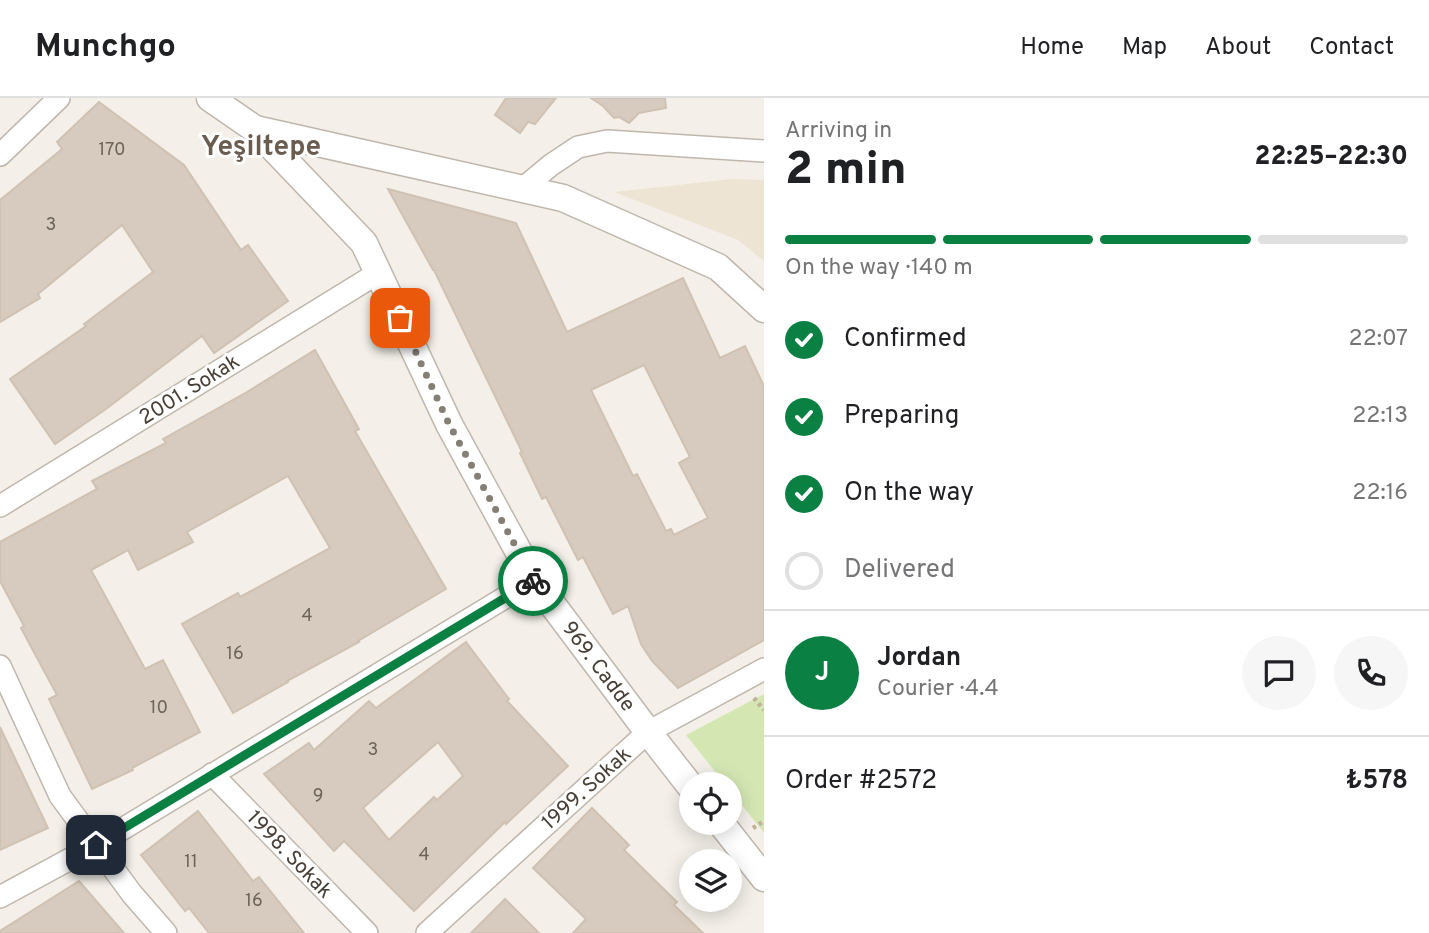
<!DOCTYPE html>
<html lang="en">
<head>
<meta charset="utf-8">
<style>
	body { margin:0; font-family:Overpass,sans-serif; background:#f6f6f6; color:#202124; height:100vh; display:flex; flex-direction:column; font-size:26px; white-space:nowrap }
	* { box-sizing:border-box; margin:0 }
	p { font-size:23px; color:#757577 }
	.icon { flex:none; width:38px; height:38px; fill:none; stroke:currentColor; stroke-width:2; stroke-linecap:round; stroke-linejoin:round }
	.map { position:relative; flex:1; overflow:hidden }
	.drawer { display:flex; flex-direction:column; background:#fff; width:665px }
	.drawer>* { flex:none }
	.fabs { position:absolute; left:679px; top:674px; display:grid; gap:14px }
	.fabs a { display:grid; place-items:center; width:63px; height:63px; border-radius:50%; background:#fff; box-shadow:0 4px 18px #0003; font-size:35px }
	.pin { position:absolute; display:grid; place-items:center; width:60px; height:60px; color:#fff; margin:-30px; border-radius:14px; box-shadow:0 4px 10px #0006 }
	.courier { position:absolute; display:grid; place-items:center; width:70px; height:70px; margin:-35px; border:5px solid #0b8043; border-radius:50%; background:#fff; color:#222; box-shadow:0 2px 9px #0007 }
	.summary em { font-style:normal; font-weight:800 }
	.summary div { display:flex; flex-direction:column-reverse }
	.summary { display:flex; align-items:center; justify-content:space-between; height:119px; padding:0 21px }
	h1 { font-size:46px; font-weight:800; line-height:52px }
	.bar { display:grid; grid-template-columns:repeat(4,1fr); gap:10px 7px; align-content:center; height:84px; padding:0 21px }
	.bar i { height:9px; border-radius:5px; background:#e0e0e0 }
	.bar .selected { background:#0b8043 }
	.bar p { grid-column:span 4 }
	.line { display:flex; align-items:center; gap:18px; padding:0 21px; border-top:2px solid #e0e0e0 }
	.line div { flex:1 }
	.round { display:grid; place-items:center; flex:none; width:74px; height:74px; border-radius:37px; background:#f6f6f6 }
	ol { padding:0 21px; list-style:none }
	li { display:flex; align-items:center; gap:21px; height:77px }
	li p { margin-inline-start:auto }
	li .icon { padding:7px; border-radius:50%; background:#0b8043; color:#fff; stroke-width:4 }
	li:last-child { color:#757577 }
	li i { width:38px; height:38px; border:4px solid #e0e0e0; border-radius:50% }
	header { display:flex; align-items:center; gap:42px; box-sizing:border-box; height:98px; padding:0 35px; background:#fff; border-bottom:2px solid #e0e0e0 }
	header strong { font-size:33px }
	nav { display:flex; gap:38px; margin-inline-start:auto; font-size:24px }
	main { display:flex; flex:1; min-height:0 }
	.map>svg:first-child { display:block }
</style>
</head>
<body>
<header>
<strong>Munchgo</strong>
<nav><a>Home</a><a>Map</a><a>About</a><a>Contact</a></nav>
</header>
<main>
<div class="map">
<svg width="764" height="835" viewBox="0 0 764 835">
	<rect width="100%" height="100%" fill="#f4f0e9"/>
	<polygon fill="#ede4d3" points="731,81 764,82 764,163 738,142 614,94"/>
	<polygon fill="#d4e7b3" points="764,596 764,735 730,692 730,686 725,686 686,637"/>
	<g fill="#d6cbbe" stroke="#d0c2b2" stroke-width="2" fill-rule="evenodd">
		<polygon points="506,0 556,0 535,26 528,24 520,35 495,17"/>
		<polygon points="591,0 665,0 666,10 639,15 629,25 619,19 614,20 603,8"/>
		<polygon points="99,4 184,67 241,152 248,147 288,203 214,255 202,238 106,311 55,346 10,281 86,228 84,226 153,174 122,127 38,196 40,200 0,224 0,102 62,51 57,44"/>
		<path d="M388,91l128,34 51,109 116,-54 37,80 25,-12 19,40v254l-86,48 -26,-27 -11,-17 -13,-38 -15,8 -30,-57 -5,3 -32,-63 -4,2 -22,-46 2,-1 -88,-182h-1zM644,267l46,92 -11,6 29,55 -34,17 -3,-6 -5,2 -29,-57 -4,2 -42,-86z"/>
		<polygon points="315,252 359,331 355,333 446,491 358,543 359,544 287,583 288,584 233,615 182,526 238,495 240,499 330,450 288,378 187,434 193,444 138,472 128,452 91,472 145,571 163,562 200,634 132,670 133,672 92,691 49,601 57,597 21,530 24,528 0,483 0,444 97,391 92,383 166,345 163,341 247,294"/>
		<path d="M466,544l43,57 -2,2 61,65 -62,58 -1,-2 -91,89 -70,-70 -10,10 -70,-77 45,-31 5,7 55,-49 7,7zM438,644l25,34 -26,24 -3,-3 -45,43 -26,-32z"/>
		<polygon points="0,629 48,730 0,752"/>
		<polygon points="592,710 629,747 624,752 677,804 674,807 703,835 573,835 586,821 533,770"/>
		<polygon points="198,713 253,783 259,779 304,835 209,835 189,810 185,813 141,757"/>
		<polygon points="79,783 124,835 0,835 0,833"/>
		<polygon points="505,801 539,835 471,835"/>
	</g>
	<g fill="none" stroke-linecap="round" stroke-linejoin="round">
		<defs>
			<g id="minor">
				<polyline points="0,57 59,0"/>
				<polyline points="522,91 551,67 578,49 607,43 764,53"/>
				<polyline points="0,408 378,175"/>
				<polyline points="0,568 60,698 132,796 166,835"/>
				<polyline points="212,676 367,835"/>
				<polyline points="0,799 96,747 534,482"/>
				<polyline points="427,835 648,634 764,571"/>
			</g>
			<g id="tertiary">
				<polyline points="210,0 255,31 364,145 449,326 534,482 648,634 691,689"/>
				<polyline points="255,31 563,100 718,169 764,211"/>
				<polyline points="720,724 764,780"/>
			</g>
		</defs>
		<use href="#minor" stroke="#c0b7ac" stroke-width="24"/>
		<use href="#tertiary" stroke="#c0b7ac" stroke-width="29"/>
		<g stroke="#c1b19d" stroke-width="4.5" stroke-dasharray="3.5 3.5" stroke-linecap="butt">
			<polyline points="754,600 764,612"/>
			<polyline points="753,730 764,723"/>
		</g>
		<use href="#minor" stroke="#fff" stroke-width="21"/>
		<use href="#tertiary" stroke="#fff" stroke-width="26"/>
	</g>
	<g fill="none" stroke-linecap="round" stroke-linejoin="round">
		<polyline stroke="#847e75" stroke-width="7" stroke-dasharray="0 12.6" points="400,220 449,326 534,482 533,483"/>
		<polyline stroke="#0b8043" stroke-width="9" points="96,747 533,483"/>
	</g>
	<g text-anchor="middle" stroke-width="6" stroke-linejoin="round" paint-order="stroke">
		<g font-size="18" fill="#6c6359">
			<text x="112" y="57">170</text>
			<text x="51" y="132">3</text>
			<text x="307" y="523">4</text>
			<text x="235" y="561">16</text>
			<text x="159" y="615">10</text>
			<text x="373" y="657">3</text>
			<text x="318" y="703">9</text>
			<text x="424" y="762">4</text>
			<text x="191" y="769">11</text>
			<text x="254" y="808">16</text>
		</g>
		<g font-size="21" fill="#484037" stroke="#fff">
			<text transform="translate(189 291) rotate(-32)" y="7">2001. Sokak</text>
			<text transform="translate(599 568) rotate(53)" y="7">969. Cadde</text>
			<text transform="translate(586 690) rotate(-42)" y="7">1999. Sokak</text>
			<text transform="translate(290 756) rotate(46)" y="7">1998. Sokak</text>
		</g>
		<g font-size="28" font-weight="bold" fill="#6a5d4f" stroke="#fff">
			<text x="261" y="57">Yeşiltepe</text>
		</g>
	</g>
</svg>
<div class="fabs">
<a><svg class="icon" aria-label="locate" viewBox="0 0 24 24"><circle cx="12" cy="12" r="6"/><path d="M12 2v4M12 18v4M2 12h4M18 12h4"/></svg></a>
<a><svg class="icon" aria-label="layers" viewBox="0 0 24 24"><path d="M12 4l9 5-9 5-9-5zM3 14l9 5 9-5"/></svg></a>
</div>
<div class="pin" style="left:400px;top:220px;background:#ea580c"><svg class="icon" aria-label="bag" viewBox="0 0 24 24"><path d="M5 8h14l-1 12H6zM9 8a3 3 0 0 1 6 0"/></svg></div>
<div class="pin" style="left:96px;top:747px;background:#1f2937"><svg class="icon" aria-label="home" viewBox="0 0 24 24"><path d="M3 11l9-7 9 7M6 9v11h12V9"/></svg></div>
<div class="courier" style="left:533px;top:483px"><svg class="icon" aria-label="bike" viewBox="0 0 24 24"><circle cx="6" cy="16" r="4"/><circle cx="18" cy="16" r="4"/><path d="M6 16l4-8h5l3 8M10 8l3 8H6M13 5h3"/></svg></div>
</div>
<section class="drawer">
<div class="summary"><div><h1>2 min</h1><p>Arriving in</p></div><em>22:25–22:30</em></div>
<div class="bar"><i class="selected"></i><i class="selected"></i><i class="selected"></i><i></i><p>On the way · 140 m</p></div>
<ol>
<li><svg class="icon" aria-label="check" viewBox="0 0 24 24"><path d="M5 12l5 5 9-10"/></svg>Confirmed<p>22:07</p></li>
<li><svg class="icon" aria-label="check" viewBox="0 0 24 24"><path d="M5 12l5 5 9-10"/></svg>Preparing<p>22:13</p></li>
<li><svg class="icon" aria-label="check" viewBox="0 0 24 24"><path d="M5 12l5 5 9-10"/></svg>On the way<p>22:16</p></li>
<li><i></i>Delivered</li>
</ol>
<div class="line" style="height:126px"><b class="round" style="background:#0b8043;color:#fff">J</b><div><b>Jordan</b><p>Courier · 4.4</p></div><a class="round"><svg class="icon" aria-label="chat" viewBox="0 0 24 24"><path d="M4 5h16v11H9l-5 4z"/></svg></a><a class="round"><svg class="icon" aria-label="phone" viewBox="0 0 24 24"><path d="M5 4h4l2 5-3 2q2 4 5 5l2-3 5 2v4C11 20 4 13 5 4z"/></svg></a></div>
<div class="line" style="height:91px"><div>Order #2572</div><b>₺578</b></div>
</section>
</main>
</body>
</html>
